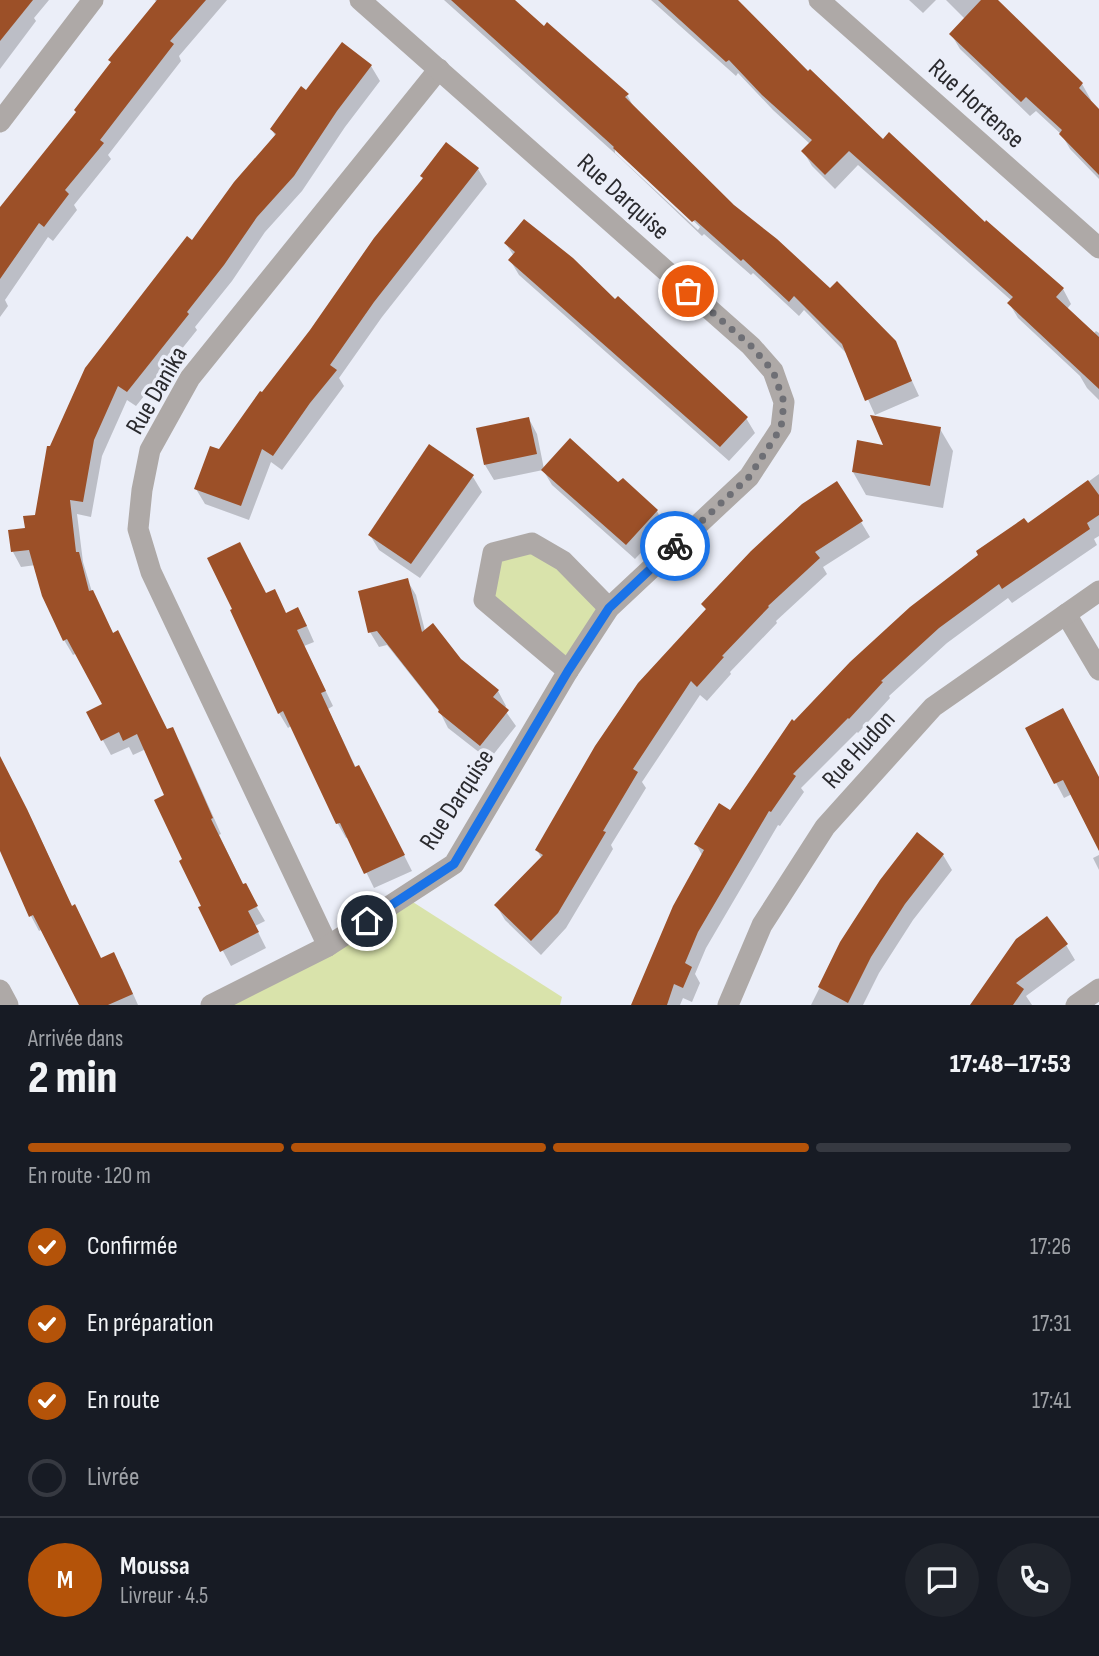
<!DOCTYPE html>
<html lang="fr">
<head>
<meta charset="utf-8">
<style>
	body { margin:0; font-family:"Sofia Sans Condensed",sans-serif; background:#20242c; color:#f1f3f6; height:100vh; display:flex; flex-direction:column; font-size:26px; white-space:nowrap }
	* { box-sizing:border-box; margin:0 }
	p { font-size:23px; color:#9ea1a6 }
	.icon { flex:none; width:38px; height:38px; fill:none; stroke:currentColor; stroke-width:2; stroke-linecap:round; stroke-linejoin:round }
	.map { position:relative; height:1005px; overflow:hidden }
	.details { display:flex; flex-direction:column; background:#171b24; flex:1 }
	.details>* { flex:none }
	.pin { position:absolute; display:grid; place-items:center; width:60px; height:60px; color:#fff; margin:-30px; border:4px solid #fff; border-radius:50%; box-shadow:0 2px 7px #0007 }
	.courier { position:absolute; display:grid; place-items:center; width:70px; height:70px; margin:-35px; border:5px solid #1a73e8; border-radius:50%; background:#fff; color:#222; box-shadow:0 2px 9px #0007 }
	.overview em { font-style:normal; font-weight:800 }
	.overview div { display:flex; flex-direction:column-reverse }
	.overview { display:flex; align-items:center; justify-content:space-between; height:119px; padding:0 28px }
	h1 { font-size:46px; font-weight:800; line-height:52px }
	.bar { display:grid; grid-template-columns:repeat(4,1fr); gap:10px 7px; align-content:center; height:84px; padding:0 28px }
	.bar i { height:9px; border-radius:5px; background:#363941 }
	.bar .on { background:#b45309 }
	.bar p { grid-column:span 4 }
	.line { display:flex; align-items:center; gap:18px; padding:0 28px; border-top:2px solid #363941 }
	.line div { flex:1 }
	.round { display:grid; place-items:center; flex:none; width:74px; height:74px; border-radius:37px; background:#20242c }
	ol { padding:0 28px; list-style:none }
	li { display:flex; align-items:center; gap:21px; height:77px }
	li p { margin-inline-start:auto }
	li .icon { padding:7px; border-radius:50%; background:#b45309; color:#fff; stroke-width:4 }
	li:last-child { color:#9ea1a6 }
	li i { width:38px; height:38px; border:4px solid #363941; border-radius:50% }
	.map>svg:first-child { display:block }
</style>
</head>
<body>
<div class="map">
<svg width="1099" height="1005" viewBox="0 0 1099 1005">
	<rect width="100%" height="100%" fill="#ebeef8"/>
	<g fill="#d9e3ab">
		<polygon points="532,543 609,608 568,671 484,600 493,553"/>
		<polygon points="405,897 562,997 560,1005 211,1005"/>
	</g>
	<g fill="#0003" fill-rule="evenodd">
		<polygon points="0,0 49,0 34,18 36,21 0,69"/>
		<polygon points="155,0 227,0 179,56 181,61 108,155 111,159 74,205 77,210 53,241 48,237 5,300 8,306 0,317 0,219 157,3"/>
		<path d="M444,0h69l31,29 83,66 9,16 97,95 97,84 64,52 25,54 -44,19 -27,-60 -44,-45 -5,6 -46,-43 -2,2 -47,-41 -2,2 -82,-78zM615,148l85,79 -2,3 -83,-77z"/>
		<polygon points="651,0 731,0 883,141 1063,289 1071,304 1067,309 1093,334 1096,331 1099,333 1099,400 1087,388 1080,376 1018,318 1009,303 1012,301 858,165 835,189 812,166 803,151 810,144 773,110 738,73 736,76"/>
		<polygon points="909,0 936,0 923,13"/>
		<polygon points="946,0 995,0 1082,84 1091,100 1089,101 1099,111 1099,179 1070,149 1062,135 1036,111 1030,116 960,49 951,34 965,19"/>
		<polygon points="371,66 380,81 345,127 302,191 265,232 232,281 195,327 197,330 136,406 127,400 102,456 91,517 77,514 83,562 92,592 114,635 168,731 172,729 181,744 221,834 219,835 244,886 265,921 255,926 266,948 231,966 200,908 203,907 185,860 166,796 146,749 133,755 129,747 111,755 88,713 105,704 77,653 73,655 64,640 36,565 21,567 13,552 37,516 51,448 193,242 276,137 272,130 306,92"/>
		<polygon points="478,169 487,184 382,317 339,378 344,386 282,470 271,462 249,520 205,504 196,489 220,451 262,394"/>
		<polygon points="506,244 615,302 746,418 755,433 729,461 519,275 510,260 514,256"/>
		<polygon points="529,419 537,434 544,469 619,485 623,480 657,511 665,527 635,559 552,485 543,470 494,480 485,465"/>
		<polygon points="940,429 953,451 943,508 866,495 853,472 886,447"/>
		<polygon points="1099,474 1099,536 1094,539 1097,545 1012,603 1008,598 947,643 889,696 890,698 858,733 857,732 801,788 804,792 780,826 778,825 706,948 695,974 700,983 692,1002 683,998 680,1005 632,1005 703,857 696,844 731,812 794,724 1027,526"/>
		<polygon points="473,477 482,492 420,578 379,550 370,535"/>
		<polygon points="861,522 870,537 823,567 827,574 776,621 777,623 730,672 731,674 707,701 700,695 642,782 646,788 611,845 613,849 566,928 541,955 505,920 496,905 542,859 537,850 707,611 703,604"/>
		<polygon points="407,580 416,595 425,631 498,691 506,706 504,709 516,726 489,760 448,728 440,712 387,645 379,647 370,632"/>
		<polygon points="266,595 286,614 306,624 314,642 304,646 333,706 328,709 356,768 367,782 412,871 374,888 349,837 346,838 338,824 291,726 288,728 279,713"/>
		<polygon points="1027,728 1099,781 1099,847 1072,794 1064,798"/>
		<polygon points="0,758 35,826 72,908 101,960 122,969 138,1005 80,1005 43,929 39,931 31,916 0,847"/>
		<polygon points="943,855 952,870 913,920 879,973 863,1005 811,1005 842,943"/>
		<polygon points="1099,855 1099,870 1093,858"/>
		<polygon points="1066,945 1075,960 1026,996 1032,1005 972,1005"/>
	</g>
	<g fill="#9c5028">
		<polygon points="0,0 33,0 0,41"/>
		<polygon points="157,0 206,0 170,41 174,44 100,140 104,143 65,190 69,194 44,227 39,223 0,279 0,207 76,112 74,110 111,62 108,60"/>
		<polygon points="451,0 515,0 544,26 547,22 629,94 625,97 734,205 777,239 830,288 837,281 896,341 912,381 865,401 842,344 794,296 789,302 743,259 741,261 695,220 692,222 613,148 614,147"/>
		<polygon points="658,0 738,0 808,71 810,69 883,139 889,132 985,222 986,220 1064,288 1056,297 1099,337 1099,389 1007,303 1013,297 849,151 825,175 801,151 812,140 762,95 729,60 726,62"/>
		<polygon points="981,0 998,0 1083,83 1079,88 1099,109 1099,175 1059,134 1062,130 1026,97 1021,102 949,34"/>
		<polygon points="342,42 372,65 337,111 294,176 257,217 224,265 187,312 189,314 127,392 118,386 94,440 83,502 70,500 76,552 79,552 89,591 93,590 113,633 118,630 167,729 173,727 213,818 211,819 243,884 246,883 258,906 248,911 259,932 220,952 198,907 201,906 179,861 182,859 154,800 164,795 137,734 123,741 119,732 101,741 86,712 102,704 67,639 63,641 42,596 29,550 11,552 8,530 25,528 23,516 35,515 47,446 50,446 85,368 187,236 192,240 234,182 276,134 270,129 301,86 306,90"/>
		<polygon points="446,142 479,168 374,302 330,365 337,370 310,403 273,456 262,449 241,506 194,489 210,446 219,449 260,391 262,392 310,330 374,238 423,178 420,176"/>
		<polygon points="524,219 573,258 615,299 618,296 748,417 720,447 508,260 515,252 504,243"/>
		<polygon points="870,415 941,427 930,486 852,472 857,440 883,445"/>
		<polygon points="529,417 537,454 484,465 476,428"/>
		<polygon points="570,438 618,482 623,478 658,510 626,545 541,470"/>
		<polygon points="429,444 474,475 411,564 368,535"/>
		<polygon points="1088,480 1099,495 1099,515 1087,523 1090,529 1002,589 999,584 939,628 881,681 883,682 849,719 848,718 793,774 796,776 771,812 769,811 698,932 685,963 692,967 683,988 674,984 667,1005 631,1005 673,906 704,850 694,844 719,803 730,810 792,719 794,721 850,662 910,607 978,555 976,551 1024,518 1028,523"/>
		<polygon points="837,481 863,521 815,552 820,558 768,606 769,607 722,656 724,657 697,687 691,681 633,769 638,772 603,831 606,832 558,913 531,941 494,905 543,855 535,850 595,746 638,683 706,609 701,604 751,551 802,504"/>
		<polygon points="240,542 266,593 275,589 286,613 298,607 307,626 297,630 326,691 321,693 355,767 359,765 405,855 364,874 340,823 336,824 283,711 278,714 230,610 232,609 207,558"/>
		<polygon points="408,578 422,632 433,623 461,659 499,690 493,697 509,710 480,746 438,712 439,710 377,631 368,633 358,591"/>
		<polygon points="1063,708 1099,777 1099,851 1063,780 1054,784 1025,728"/>
		<polygon points="0,756 27,809 72,906 75,904 101,958 114,952 133,994 108,1005 79,1005 33,915 29,917 0,851"/>
		<polygon points="917,832 944,854 905,904 871,957 848,1003 818,987 840,942 880,880"/>
		<polygon points="1047,916 1068,944 1016,983 1024,989 1013,1005 970,1005 1016,939"/>
	</g>
	<g fill="none" stroke-linecap="round" stroke-linejoin="round">
		<g stroke="#aea9a7" stroke-width="21">
			<polyline points="819,0 1099,248"/>
			<polyline points="0,122 93,0"/>
			<polyline points="1066,614 1099,670"/>
			<polyline points="568,671 484,600 493,553 532,543 563,561 609,608"/>
			<polyline points="328,946 151,572 138,529 142,490 150,450 190,378 439,69"/>
			<polyline points="0,990 8,1005"/>
			<polyline points="211,1005 328,946 454,864 568,671 609,608 749,477 781,428 784,402 773,371 751,346 360,0"/>
			<polyline points="728,1005 762,925 825,827 933,707 1099,591"/>
			<polyline points="1076,1005 1099,989"/>
		</g>
	</g>
	<g fill="none" stroke-linecap="round" stroke-linejoin="round">
		<polyline stroke="#6e6f75" stroke-width="7" stroke-dasharray="0 12.6" points="675,546 749,477 781,428 784,402 773,371 751,346 688,291"/>
		<polyline stroke="#1a73e8" stroke-width="9" points="367,921 454,864 568,671 609,608 675,546"/>
	</g>
	<g text-anchor="middle" stroke-width="7" stroke-linejoin="round" paint-order="stroke">
		<g font-size="26" fill="#2a2a2e" stroke="#ebeef8">
			<text transform="translate(977 103) rotate(42)" y="9">Rue Hortense</text>
			<text transform="translate(624 196) rotate(42)" y="9">Rue Darquise</text>
			<text transform="translate(156 390) rotate(-60)" y="9">Rue Danika</text>
			<text transform="translate(858 749) rotate(-48)" y="9">Rue Hudon</text>
			<text transform="translate(456 799) rotate(-57)" y="9">Rue Darquise</text>
		</g>
	</g>
</svg>
<div class="pin" style="left:688px;top:291px;background:#ea580c"><svg class="icon" aria-label="bag" viewBox="0 0 24 24"><path d="M5 8h14l-1 12H6zM9 8a3 3 0 0 1 6 0"/></svg></div>
<div class="pin" style="left:367px;top:921px;background:#1f2937"><svg class="icon" aria-label="home" viewBox="0 0 24 24"><path d="M3 11l9-7 9 7M6 9v11h12V9"/></svg></div>
<div class="courier" style="left:675px;top:546px"><svg class="icon" aria-label="bike" viewBox="0 0 24 24"><circle cx="6" cy="16" r="4"/><circle cx="18" cy="16" r="4"/><path d="M6 16l4-8h5l3 8M10 8l3 8H6M13 5h3"/></svg></div>
</div>
<section class="details">
<div class="overview"><div><h1>2 min</h1><p>Arrivée dans</p></div><em>17:48–17:53</em></div>
<div class="bar"><i class="on"></i><i class="on"></i><i class="on"></i><i></i><p>En route · 120 m</p></div>
<ol>
<li><svg class="icon" aria-label="check" viewBox="0 0 24 24"><path d="M5 12l5 5 9-10"/></svg>Confirmée<p>17:26</p></li>
<li><svg class="icon" aria-label="check" viewBox="0 0 24 24"><path d="M5 12l5 5 9-10"/></svg>En préparation<p>17:31</p></li>
<li><svg class="icon" aria-label="check" viewBox="0 0 24 24"><path d="M5 12l5 5 9-10"/></svg>En route<p>17:41</p></li>
<li><i></i>Livrée</li>
</ol>
<div class="line" style="height:126px"><b class="round" style="background:#b45309;color:#fff">M</b><div><b>Moussa</b><p>Livreur · 4.5</p></div><a class="round"><svg class="icon" aria-label="chat" viewBox="0 0 24 24"><path d="M4 5h16v11H9l-5 4z"/></svg></a><a class="round"><svg class="icon" aria-label="phone" viewBox="0 0 24 24"><path d="M5 4h4l2 5-3 2q2 4 5 5l2-3 5 2v4C11 20 4 13 5 4z"/></svg></a></div>
</section>
</body>
</html>
